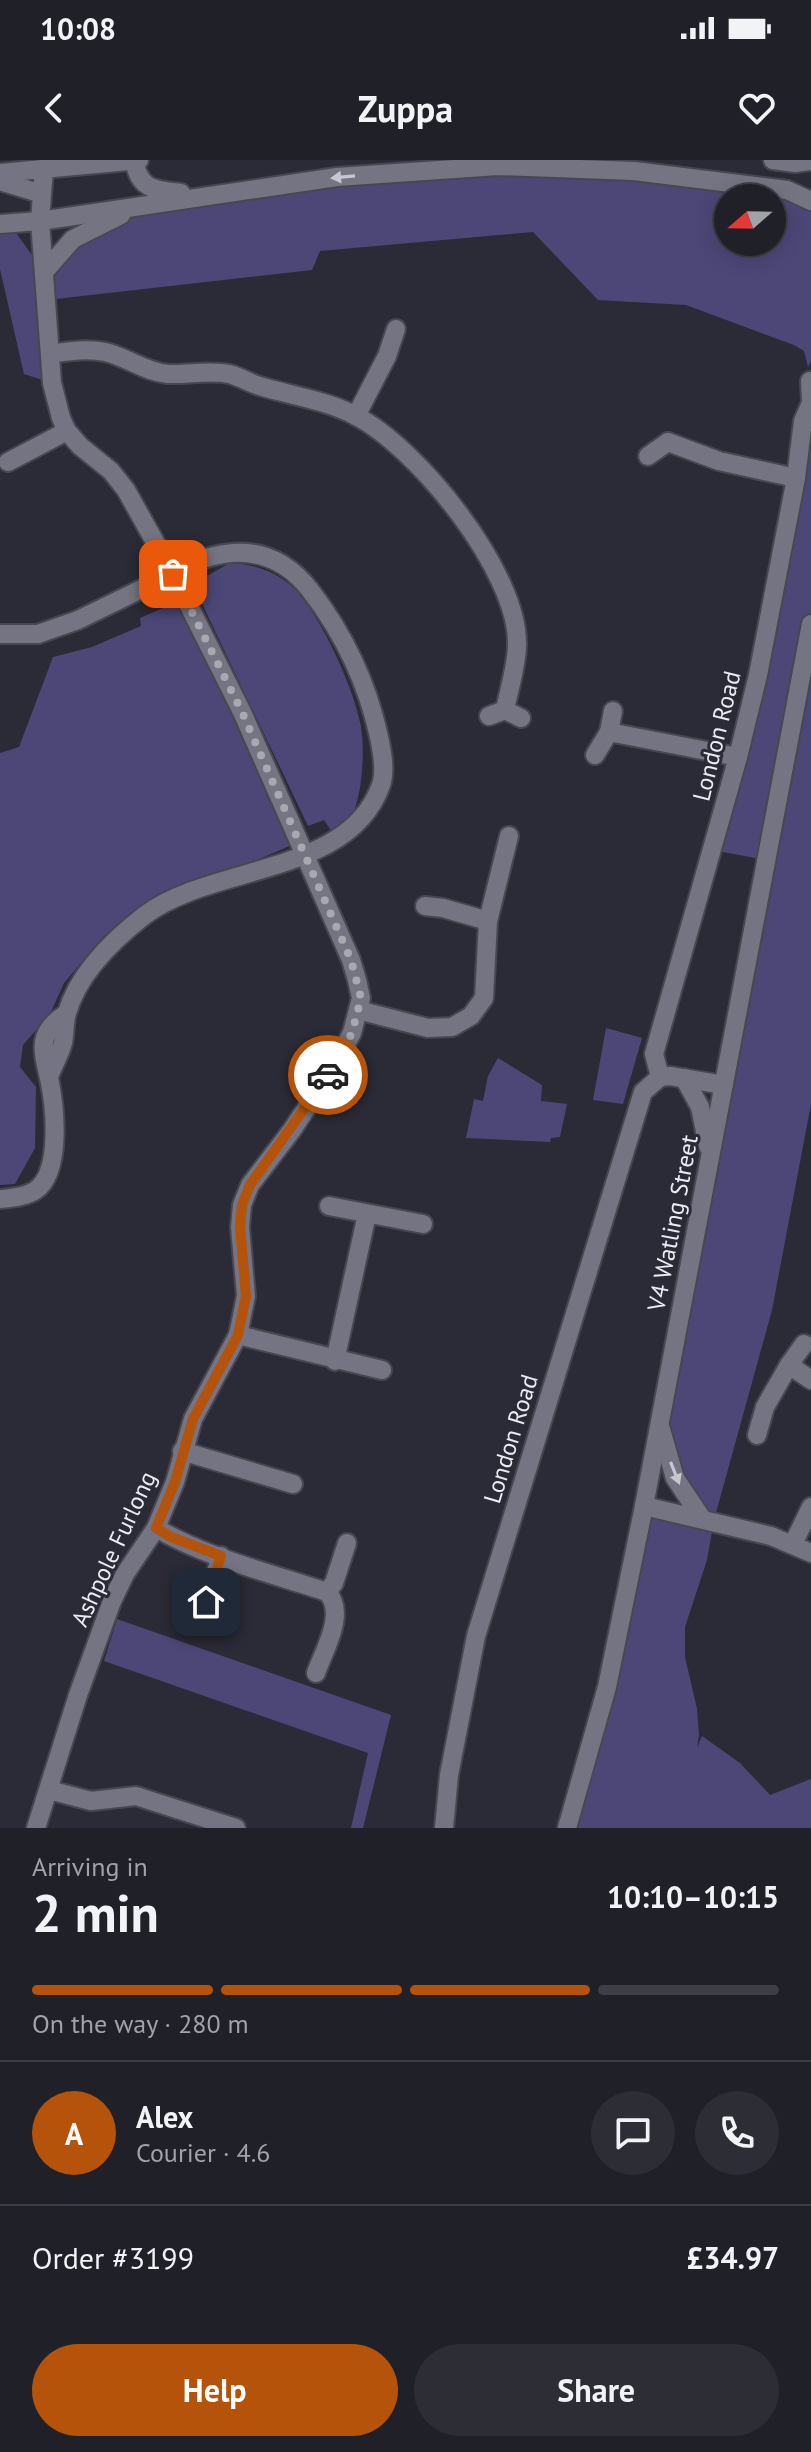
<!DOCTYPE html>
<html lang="en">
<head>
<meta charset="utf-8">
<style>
	body { margin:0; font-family:"PT Sans",sans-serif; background:#2d2d35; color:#f1f3f6; height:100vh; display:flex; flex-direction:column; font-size:30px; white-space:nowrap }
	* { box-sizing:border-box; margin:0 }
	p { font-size:26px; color:#a2a3a8 }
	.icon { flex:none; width:44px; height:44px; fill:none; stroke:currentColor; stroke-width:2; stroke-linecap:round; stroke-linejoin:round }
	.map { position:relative; height:1668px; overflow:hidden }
	.drawer { display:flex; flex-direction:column; background:#202029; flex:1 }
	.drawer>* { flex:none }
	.needle { width:52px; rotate:250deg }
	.controls { position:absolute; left:714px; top:24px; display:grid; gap:16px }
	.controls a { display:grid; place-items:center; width:72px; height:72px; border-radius:50%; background:#202029; box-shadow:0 4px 20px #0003,0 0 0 2px #3d3e46; font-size:40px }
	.pin { position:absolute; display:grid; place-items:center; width:68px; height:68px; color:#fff; margin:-34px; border-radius:16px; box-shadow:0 4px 12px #0006 }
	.courier { position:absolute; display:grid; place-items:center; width:80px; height:80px; margin:-40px; border:6px solid #b45309; border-radius:50%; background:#fff; color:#222; box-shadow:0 2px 10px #0007 }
	.head em { font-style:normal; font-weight:700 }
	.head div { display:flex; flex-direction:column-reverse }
	.head { display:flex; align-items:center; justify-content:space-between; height:136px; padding:0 32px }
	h1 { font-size:52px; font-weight:700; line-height:60px }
	.bar { display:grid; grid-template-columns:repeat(4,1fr); gap:12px 8px; align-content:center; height:96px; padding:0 32px }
	.bar i { height:10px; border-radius:6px; background:#3d3e46 }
	.bar .on { background:#b45309 }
	.bar p { grid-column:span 4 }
	.line { display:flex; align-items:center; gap:20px; padding:0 32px; border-top:2px solid #3d3e46 }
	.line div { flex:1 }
	.round { display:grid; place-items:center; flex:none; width:84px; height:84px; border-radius:42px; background:#2d2d35 }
	.cta { display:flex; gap:16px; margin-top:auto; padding:16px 32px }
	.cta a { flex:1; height:92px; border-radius:48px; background:#b45309; color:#fff; font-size:32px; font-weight:700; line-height:92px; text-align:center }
	.cta a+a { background:#2d2d35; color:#f1f3f6 }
	.status { display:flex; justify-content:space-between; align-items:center; height:56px; padding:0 40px; background:#202029; direction:ltr }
	.status svg { height:22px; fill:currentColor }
	header { display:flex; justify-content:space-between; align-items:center; height:104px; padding:0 32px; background:#202029; font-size:36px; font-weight:700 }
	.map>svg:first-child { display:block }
</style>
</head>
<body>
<div class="status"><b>10:08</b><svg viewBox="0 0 49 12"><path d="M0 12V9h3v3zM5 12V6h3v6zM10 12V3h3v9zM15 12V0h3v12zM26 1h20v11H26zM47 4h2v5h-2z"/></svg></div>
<header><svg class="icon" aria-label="back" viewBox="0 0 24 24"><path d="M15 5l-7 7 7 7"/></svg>Zuppa<svg class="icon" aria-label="heart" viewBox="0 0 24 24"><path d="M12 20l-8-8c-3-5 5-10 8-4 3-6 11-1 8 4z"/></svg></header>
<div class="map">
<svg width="811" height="1668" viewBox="0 0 811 1668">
	<rect width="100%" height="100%" fill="#2b2b37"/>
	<g fill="#4d4778" fill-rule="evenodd">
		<path d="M498,6l202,13 16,12 7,-9 88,19v160l-3,6 -4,-16 -10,-6 -108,-40 -88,-5 -65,-68 -213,19 -8,19 -265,30 5,83 -28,-9 -24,-105v-45l9,-1 35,49 29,-33 72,-35zM728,38h44v44h-44z"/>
		<polygon points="811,243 811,944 772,1150 714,1360 707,1400 685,1467 685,1497 697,1549 699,1575 697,1588 702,1576 740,1603 770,1635 811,1619 811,1668 567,1668 644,1346 699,1357 660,1264 765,700 713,690"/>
		<path d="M230,403c25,1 48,9 66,27 26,29 58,98 65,137 3,21 2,40 -1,61 -2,8 -4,22 -9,29 -4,6 -14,11 -19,15l-8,-12 -16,6 -112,-235 7,-13z"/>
		<polygon points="179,441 294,684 257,700 158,734 134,751 103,777 64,823 50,854 23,885 20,907 36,927 35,988 15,1024 0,1025 0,593 19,587 53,497 92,487 141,466 140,458"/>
		<polygon points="606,868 642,878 623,944 593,940"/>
		<polygon points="498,898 542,925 541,941 567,944 560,977 551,978 550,982 466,978 474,939 483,941 488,916"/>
		<polygon points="117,1459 391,1555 363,1668 351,1668 368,1593 104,1501"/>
	</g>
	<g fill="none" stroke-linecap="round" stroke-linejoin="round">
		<defs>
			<g id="minor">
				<path d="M134,0c5,30 21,30 47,33"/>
				<polyline points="773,0 795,3 811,1"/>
				<polyline points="0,13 139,0"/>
				<polyline points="0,21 42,34"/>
				<polyline points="0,64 40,61 337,17 498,6 634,11 787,30 811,41"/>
				<polyline points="44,112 73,79 121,55"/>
				<path d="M50,194c17,-3 38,-6 55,-2 22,5 40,20 63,22 21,1 40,-4 61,0 12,3 22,10 34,13 31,9 65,14 93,29 62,32 162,156 161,228 0,21 -8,45 -12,66"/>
				<polyline points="810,221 811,241"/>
				<polyline points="356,256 387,196 396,169"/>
				<polyline points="668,282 719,301 796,318"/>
				<polyline points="648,296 668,282"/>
				<polyline points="8,302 67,271"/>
				<path d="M0,474h38l40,-14 125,-61c43,-14 79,-5 107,31 34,44 57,92 69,147 3,14 7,34 2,48 -32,91 -168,79 -236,130 -31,24 -67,59 -78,98 -3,10 -2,20 -4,30 -3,11 -10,23 -14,34"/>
				<polyline points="489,556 505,550 521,558"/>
				<polyline points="609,572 613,551"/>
				<polyline points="595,595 609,572 738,597"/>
				<polyline points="425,746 443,748 488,761"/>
				<polyline points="358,850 428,868 452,867 471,856 484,838 488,761 509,676"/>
				<polyline points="660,917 654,894 738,597 758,515 796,318 803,261 811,243"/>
				<polyline points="684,918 700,947 708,986"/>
				<path d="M0,1039c11,-1 26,-2 36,-9 26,-19 19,-84 13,-112 -7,-29 -12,-46 17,-64"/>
				<polyline points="329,1046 423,1064"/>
				<polyline points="238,1175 382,1210"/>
				<polyline points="335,1201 367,1054"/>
				<polyline points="789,1205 804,1184"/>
				<polyline points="660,1266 675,1318 701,1357"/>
				<polyline points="757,1275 765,1247 789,1205 811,1220"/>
				<polyline points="182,1291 293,1324"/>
				<polyline points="644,1346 771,1376 811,1393"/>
				<path d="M156,1368c51,30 114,45 171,64 20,21 -3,58 -11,81"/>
				<polyline points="793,1384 811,1347"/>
				<polyline points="327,1432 334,1423 347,1383"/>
				<polyline points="199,1465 221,1396"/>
				<polyline points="49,1630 91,1641 136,1636 236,1668"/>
				<polyline points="36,1668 78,1535 112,1441 125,1414 156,1368 175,1322 193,1259 238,1175 246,1136 240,1067 242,1045 250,1025 292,970 329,914 352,873 361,838 357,820 351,800 242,552 173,414 126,330 111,311 80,286 67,271 61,258 52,223 40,61 44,8 65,0"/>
				<polyline points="444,1668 449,1615 476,1476 643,932 660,917 670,916 724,925"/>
				<polyline points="567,1668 607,1527 644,1346 811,464"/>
			</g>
		</defs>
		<use href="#minor" stroke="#484751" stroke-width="22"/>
		<use href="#minor" stroke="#757483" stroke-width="18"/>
	</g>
	<defs><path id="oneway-solid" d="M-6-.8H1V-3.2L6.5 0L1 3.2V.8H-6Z" transform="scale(2)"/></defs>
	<g fill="#c8c7d1">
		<use href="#oneway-solid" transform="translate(343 17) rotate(175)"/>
		<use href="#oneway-solid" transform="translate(675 1313) rotate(68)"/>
	</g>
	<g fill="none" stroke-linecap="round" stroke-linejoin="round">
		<polyline stroke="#a8a8b1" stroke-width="8" stroke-dasharray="0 14.4" points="173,414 242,552 351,800 361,838 352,873 328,915"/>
		<polyline stroke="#b45309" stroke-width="10" points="206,1442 221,1396 171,1377 156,1368 175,1322 193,1259 238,1175 246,1136 240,1067 242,1045 250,1025 328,915"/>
	</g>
	<g text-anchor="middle" stroke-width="6" stroke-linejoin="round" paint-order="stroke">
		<g font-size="24" fill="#ebebf3" stroke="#2b2b37">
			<text transform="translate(717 576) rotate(-76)" y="8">London Road</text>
			<text transform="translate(673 1063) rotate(-79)" y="8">V4 Watling Street</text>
			<text transform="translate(511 1279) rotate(-73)" y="8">London Road</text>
			<text transform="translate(114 1389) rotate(-65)" y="8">Ashpole Furlong</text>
		</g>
	</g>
</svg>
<div class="controls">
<a><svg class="needle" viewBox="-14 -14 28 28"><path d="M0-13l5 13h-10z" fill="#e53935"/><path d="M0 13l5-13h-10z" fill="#a2a3a8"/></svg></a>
</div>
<div class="pin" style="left:173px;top:414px;background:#ea580c"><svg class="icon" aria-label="bag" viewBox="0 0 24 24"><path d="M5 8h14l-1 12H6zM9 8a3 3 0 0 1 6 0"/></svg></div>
<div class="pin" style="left:206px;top:1442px;background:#1f2937"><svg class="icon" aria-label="home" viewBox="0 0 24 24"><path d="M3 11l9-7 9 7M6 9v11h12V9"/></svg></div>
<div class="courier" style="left:328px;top:915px"><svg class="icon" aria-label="car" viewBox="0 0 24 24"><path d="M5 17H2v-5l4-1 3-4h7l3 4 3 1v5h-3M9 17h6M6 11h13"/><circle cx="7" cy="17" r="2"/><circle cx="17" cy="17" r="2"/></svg></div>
</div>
<section class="drawer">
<div class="head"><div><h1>2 min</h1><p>Arriving in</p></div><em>10:10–10:15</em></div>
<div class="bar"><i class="on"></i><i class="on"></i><i class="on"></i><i></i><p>On the way · 280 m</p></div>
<div class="line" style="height:144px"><b class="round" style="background:#b45309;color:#fff">A</b><div><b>Alex</b><p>Courier · 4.6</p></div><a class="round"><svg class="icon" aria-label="chat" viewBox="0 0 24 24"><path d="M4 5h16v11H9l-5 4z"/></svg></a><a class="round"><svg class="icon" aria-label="phone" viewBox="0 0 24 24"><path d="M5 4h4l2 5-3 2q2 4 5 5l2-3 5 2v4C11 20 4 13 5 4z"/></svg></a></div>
<div class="line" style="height:104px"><div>Order #3199</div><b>£34.97</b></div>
<div class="cta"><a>Help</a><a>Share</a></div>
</section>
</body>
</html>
